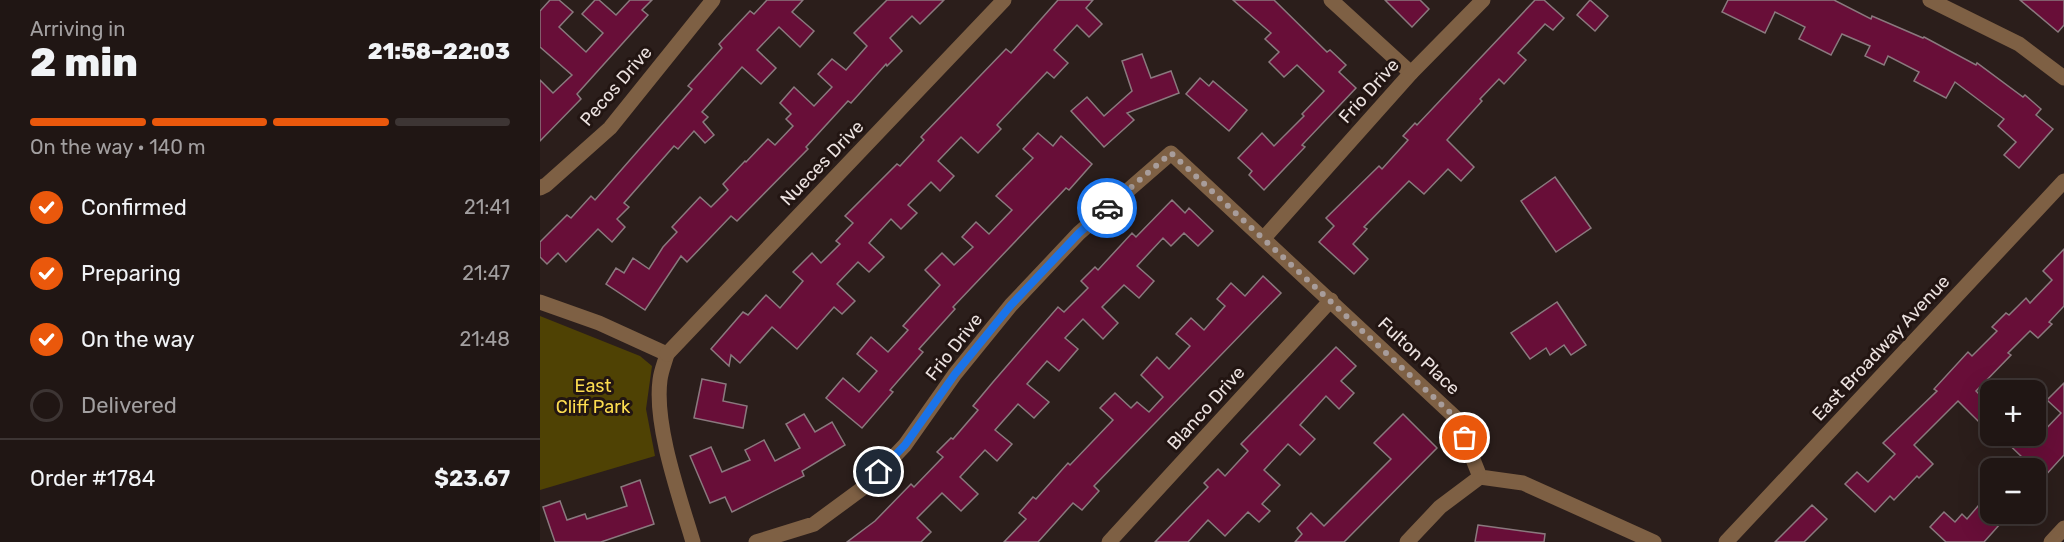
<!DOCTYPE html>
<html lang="en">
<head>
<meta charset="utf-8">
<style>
	body { margin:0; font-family:Rubik,sans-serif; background:#2d2322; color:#f1f3f6; height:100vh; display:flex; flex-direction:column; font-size:22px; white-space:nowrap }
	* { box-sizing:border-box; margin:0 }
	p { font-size:20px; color:#a29fa0 }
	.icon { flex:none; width:33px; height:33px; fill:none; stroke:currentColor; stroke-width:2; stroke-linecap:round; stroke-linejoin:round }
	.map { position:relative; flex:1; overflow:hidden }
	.panel { display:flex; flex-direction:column; background:#201614; width:540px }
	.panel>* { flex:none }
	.tools { position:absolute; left:1440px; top:380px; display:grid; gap:12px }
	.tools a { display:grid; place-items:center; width:66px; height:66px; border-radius:12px; background:#201614; box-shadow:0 6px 24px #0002,0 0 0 2px #3d3534; font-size:30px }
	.pin { position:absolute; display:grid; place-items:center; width:51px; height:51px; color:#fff; margin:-26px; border:3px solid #fff; border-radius:50%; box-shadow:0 2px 6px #0007 }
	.courier { position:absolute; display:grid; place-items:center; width:60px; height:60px; margin:-30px; border:4px solid #1a73e8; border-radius:50%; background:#fff; color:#222; box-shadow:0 2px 8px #0007 }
	.summary em { font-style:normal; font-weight:800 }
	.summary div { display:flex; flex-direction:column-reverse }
	.summary { display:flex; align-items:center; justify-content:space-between; height:102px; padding:0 30px }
	h1 { font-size:39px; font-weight:800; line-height:45px }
	.bar { display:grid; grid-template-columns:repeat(4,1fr); gap:9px 6px; align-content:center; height:72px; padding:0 30px }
	.bar i { height:8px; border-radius:4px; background:#3d3534 }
	.bar .current { background:#ea580c }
	.bar p { grid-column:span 4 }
	.line { display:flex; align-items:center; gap:15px; padding:0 30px; border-top:2px solid #3d3534 }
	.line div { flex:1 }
	ol { padding:0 30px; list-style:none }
	li { display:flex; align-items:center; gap:18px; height:66px }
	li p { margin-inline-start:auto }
	li .icon { padding:6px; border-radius:50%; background:#ea580c; color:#fff; stroke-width:4 }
	li:last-child { color:#a29fa0 }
	li i { width:33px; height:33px; border:3px solid #3d3534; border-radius:50% }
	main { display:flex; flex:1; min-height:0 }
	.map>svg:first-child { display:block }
</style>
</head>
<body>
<main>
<section class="panel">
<div class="summary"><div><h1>2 min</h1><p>Arriving in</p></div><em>21:58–22:03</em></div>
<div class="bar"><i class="current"></i><i class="current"></i><i class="current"></i><i></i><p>On the way · 140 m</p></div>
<ol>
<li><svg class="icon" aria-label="check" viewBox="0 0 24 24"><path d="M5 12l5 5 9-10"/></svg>Confirmed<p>21:41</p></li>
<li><svg class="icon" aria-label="check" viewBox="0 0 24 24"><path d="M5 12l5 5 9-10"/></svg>Preparing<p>21:47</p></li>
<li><svg class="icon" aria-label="check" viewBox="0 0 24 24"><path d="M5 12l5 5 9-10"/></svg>On the way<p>21:48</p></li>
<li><i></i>Delivered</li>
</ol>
<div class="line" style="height:78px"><div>Order #1784</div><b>$23.67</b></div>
</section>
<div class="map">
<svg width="1524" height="542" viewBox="0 0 1524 542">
	<rect width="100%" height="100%" fill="#2b1e1b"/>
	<polygon fill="#4f4204" points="0,316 100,356 112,366 106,409 115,456 0,490"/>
	<g fill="#680e38" stroke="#8a797e" stroke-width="1.5">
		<polygon points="10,0 19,0 33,12 19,27 46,52 63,33 42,14 55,0 59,0 76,15 90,0 112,0 102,10 108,15 37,94 41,99 0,141 0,80 13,93 32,75 0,47 0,11"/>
		<polygon points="227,0 263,0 252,12 274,31 260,47 239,27 217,50 236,68 221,84 202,67 162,112 168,117 163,122 174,135 165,143 154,131 138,149 134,146 84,203 89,207 77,219 85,227 72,242 58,229 26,262 18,253 7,264 0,257 0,242 27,215 31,218 51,196 55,200 152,89 148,86 182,48 179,44 210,11 214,14"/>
		<polygon points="347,0 404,0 380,24 372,16 350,38 362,51 347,66 346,64 311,103 308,101 266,147 268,149 197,221 191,216 147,262 141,256 105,310 66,284 76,268 84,273 93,258 109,269 123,247 137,232 132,227 160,197 171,207 188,190 183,184 205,161 206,162 228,139 235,145 253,126 246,119 251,114 240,103 254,87 274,106 292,87 278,74 292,59 306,70 327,46 314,33"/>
		<polygon points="518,0 553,0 546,8 562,24 549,37 537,25 514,50 528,63 514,78 507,72 457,125 461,129 438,153 421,137 398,161 414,176 400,191 391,182 368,205 377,213 361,229 351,219 329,243 344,257 329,272 318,262 297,284 315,301 302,314 294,307 257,349 232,327 200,363 191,355 189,366 171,349 203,312 208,315 226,295 240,308 263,281 253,272 272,253 281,263 300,244 296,241 313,223 305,216 357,164 360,166 384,140 381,137 466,49 471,53"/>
		<polygon points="693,0 734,0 787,52 790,50 806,65 799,72 816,88 762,145 765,147 724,190 709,175 712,171 698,158 722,133 734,146 764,116 762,114 784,91 757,65 744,77 729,62 739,52 725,39 731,33"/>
		<polygon points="845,0 880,0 889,9 872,27"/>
		<polygon points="995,0 1004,0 1024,18 1013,30 1005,24 978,53 986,60 964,84 959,79 940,99 942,101 907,140 934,167 921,181 908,169 884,194 869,181 824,227 827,229 813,244 828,259 814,274 779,242 794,226 786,218 839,166 842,169 868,140 863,136 875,123 877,125"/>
		<polygon points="1050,0 1068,16 1055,31 1037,15"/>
		<polygon points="1188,0 1294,0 1331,19 1332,16 1383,38 1384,37 1436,65 1437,63 1483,97 1485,95 1501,109 1496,115 1513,129 1479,168 1464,155 1476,142 1458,126 1464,119 1415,82 1406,98 1374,81 1379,72 1348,56 1344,65 1325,56 1330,46 1302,34 1291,55 1259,39 1265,27 1235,12 1225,33 1182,12"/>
		<polygon points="1480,0 1524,0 1524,25 1518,32"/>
		<polygon points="602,54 611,78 631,71 639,93 587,113 594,120 564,147 531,111 547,97 564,116 592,91 582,61"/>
		<polygon points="660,78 669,86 673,81 707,110 689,131 646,94"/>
		<polygon points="498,133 513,146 521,136 552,164 529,190 526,188 413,307 415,309 379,349 383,352 350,390 353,392 322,428 286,398 303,378 319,392 337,371 317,354 331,337 348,352 368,330 363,326 400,285 385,270 402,253 414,265 433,247 422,237 436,222 449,234 472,210 456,196 493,158 483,149"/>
		<polygon points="1015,177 1051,228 1016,252 981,201"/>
		<polygon points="632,200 645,213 649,208 673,231 658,246 644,233 631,246 623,238 597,266 614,281 599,298 584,285 562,307 578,323 563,339 543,319 525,338 538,349 519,371 507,361 487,384 509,402 494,418 478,404 455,430 472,444 457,461 445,450 420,477 438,494 421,511 402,493 377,518 391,532 381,542 307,542 335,521 371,484 374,487 403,457 397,452 411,438 413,439 438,410 433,406 453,382 518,307 524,312 548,288 541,281 555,267 558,270 592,233 596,237"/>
		<polygon points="1524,249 1524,306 1509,322 1512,324 1498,338 1490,331 1468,353 1471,355 1436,391 1450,405 1450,412 1440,423 1418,401 1374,445 1393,464 1379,478 1377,476 1354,500 1350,496 1335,512 1305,484 1317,472 1328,482 1355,454 1343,443 1397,391 1394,389 1428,352 1432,356 1457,331 1452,327 1466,313 1469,315 1486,298 1490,303 1512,280 1503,271"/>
		<polygon points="723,276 741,293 554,486 559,491 542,510 533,503 498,542 464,542 486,519 479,513 493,497 496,499 528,463 530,465 573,420 560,408 575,393 591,408 597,402 609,412 623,397 601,375 617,357 629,369 650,346 636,334 651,318 664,330 685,306 677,299 691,283 705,296"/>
		<polygon points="1017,302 1046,345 1031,355 1024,345 1010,355 1006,348 990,359 971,333"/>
		<polygon points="796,347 816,366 801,381 814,393 799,409 786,396 760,425 775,439 760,455 748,444 724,470 740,485 722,504 730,511 719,522 708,512 685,536 668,520 648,542 615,542 668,487 664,483 678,469 685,476 708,451 701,444"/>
		<polygon points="162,379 186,384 183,401 207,406 203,428 154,418"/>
		<polygon points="1524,383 1524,455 1504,477 1496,468 1473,468 1483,458 1459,435 1500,435 1521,413 1507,400"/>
		<polygon points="264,414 275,432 292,422 305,445 262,471 264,476 192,512 185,497 170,503 150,456 171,447 182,472 210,460 205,450 224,440 235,461 260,448 246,424"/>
		<polygon points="863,414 897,448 804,542 755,542 762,534 757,528 771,513 784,526 851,459 834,443"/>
		<polygon points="100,480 114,524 61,542 15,542 3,507 20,501 27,520 45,514 47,519 87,506 81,487"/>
		<polygon points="1450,492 1450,516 1460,524 1444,542 1406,542 1390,527 1404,512 1415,522 1422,514 1427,519"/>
		<polygon points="1272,505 1287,519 1264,542 1235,542"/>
		<polygon points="938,525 1005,534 1004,542 935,542"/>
	</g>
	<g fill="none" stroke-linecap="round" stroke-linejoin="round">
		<g stroke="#7e6044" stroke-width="15">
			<polyline points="791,0 871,73"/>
			<polyline points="1390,0 1479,44 1524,78"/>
			<polyline points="0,188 6,185 70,128 173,0"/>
			<polyline points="724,238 871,73 943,0"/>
			<path d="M0,302l59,21 68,31c-2,8 -6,17 -7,26 -6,46 20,118 33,162"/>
			<polyline points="127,354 464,0"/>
			<polyline points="216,542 274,524 327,485 365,445 415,374 471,305 539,233 631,153 917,419 940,477 983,483 1114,542"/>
			<polyline points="569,542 791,300"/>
			<polyline points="867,542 900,507 940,477"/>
			<polyline points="1186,542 1524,181"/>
			<polyline points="1511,542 1524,528"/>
		</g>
	</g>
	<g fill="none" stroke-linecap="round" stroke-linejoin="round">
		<polyline stroke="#a89d9b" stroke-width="6" stroke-dasharray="0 10.8" points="567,208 631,153 917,419 925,438"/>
		<polyline stroke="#1a73e8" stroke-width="8" points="339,472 365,445 415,374 471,305 539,233 567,208"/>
	</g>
	<g text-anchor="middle" stroke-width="6" stroke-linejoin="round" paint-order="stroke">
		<g font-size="18" fill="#ece2e0" stroke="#221512">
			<text transform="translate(76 86) rotate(-49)" y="6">Pecos Drive</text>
			<text transform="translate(829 91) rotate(-48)" y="6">Frio Drive</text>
			<text transform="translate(282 163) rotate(-46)" y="6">Nueces Drive</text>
			<text transform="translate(414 347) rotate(-52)" y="6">Frio Drive</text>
			<text transform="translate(1341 348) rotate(-47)" y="6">East Broadway Avenue</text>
			<text transform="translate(879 356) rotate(43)" y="6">Fulton Place</text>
			<text transform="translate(666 408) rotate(-48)" y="6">Blanco Drive</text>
		</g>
		<g font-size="18" fill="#fcdc50" stroke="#221512">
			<text x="53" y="392">East<tspan x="53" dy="21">Cliff Park</tspan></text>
		</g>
	</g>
</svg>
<div class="tools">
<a>+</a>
<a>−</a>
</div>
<div class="pin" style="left:925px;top:438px;background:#ea580c"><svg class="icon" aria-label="bag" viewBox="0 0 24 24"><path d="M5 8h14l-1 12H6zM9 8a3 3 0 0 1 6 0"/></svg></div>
<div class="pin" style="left:339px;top:472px;background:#1f2937"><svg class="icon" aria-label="home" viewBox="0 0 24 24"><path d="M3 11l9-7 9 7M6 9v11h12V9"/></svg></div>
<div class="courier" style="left:567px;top:208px"><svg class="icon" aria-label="car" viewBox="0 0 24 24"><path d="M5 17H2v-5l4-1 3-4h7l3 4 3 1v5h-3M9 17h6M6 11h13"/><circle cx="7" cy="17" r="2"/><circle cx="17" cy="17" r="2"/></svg></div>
</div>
</main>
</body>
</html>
